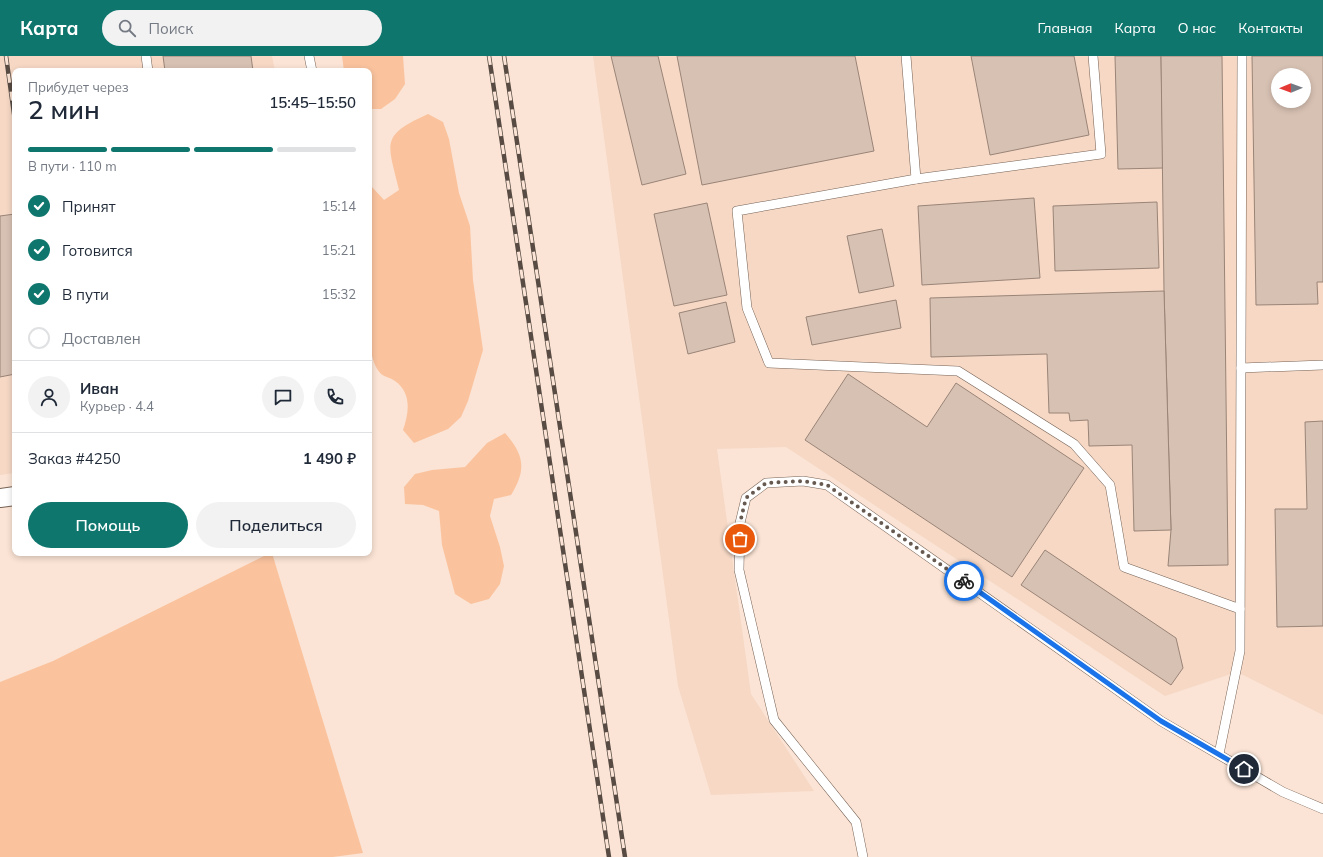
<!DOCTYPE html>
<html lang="ru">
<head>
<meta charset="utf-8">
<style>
	body { margin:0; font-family:Mulish,sans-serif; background:#f2f2f3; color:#1f2937; height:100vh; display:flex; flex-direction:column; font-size:15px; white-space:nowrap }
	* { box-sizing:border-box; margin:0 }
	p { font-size:13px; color:#747a83 }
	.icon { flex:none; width:22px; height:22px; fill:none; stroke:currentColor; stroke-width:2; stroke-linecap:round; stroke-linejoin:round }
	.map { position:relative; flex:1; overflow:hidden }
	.sheet { position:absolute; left:12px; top:12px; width:360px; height:488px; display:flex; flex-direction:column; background:#fff; border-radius:8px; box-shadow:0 2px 6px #0003 }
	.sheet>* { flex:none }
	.needle { width:26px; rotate:269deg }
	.fabs { position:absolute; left:1271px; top:12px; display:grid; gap:8px }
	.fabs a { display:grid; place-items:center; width:40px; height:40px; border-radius:50%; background:#fff; box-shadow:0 2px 6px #0003; font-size:20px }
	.pin { position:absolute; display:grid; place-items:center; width:34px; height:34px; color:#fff; margin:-17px; border:2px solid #fff; border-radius:50%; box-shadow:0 1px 4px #0007 }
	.courier { position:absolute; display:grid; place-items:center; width:40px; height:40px; margin:-20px; border:3px solid #1a73e8; border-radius:50%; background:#fff; color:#222; box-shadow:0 1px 5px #0007 }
	.headline em { font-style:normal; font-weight:600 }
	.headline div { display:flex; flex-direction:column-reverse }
	.headline { display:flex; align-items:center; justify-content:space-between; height:68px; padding:0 16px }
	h1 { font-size:26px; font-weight:600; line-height:30px }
	.bar { display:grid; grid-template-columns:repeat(4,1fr); gap:6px 4px; align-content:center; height:48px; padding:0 16px }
	.bar i { height:5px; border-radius:3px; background:#e0e1e3 }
	.bar .active { background:#0f766e }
	.bar p { grid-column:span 4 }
	.line { display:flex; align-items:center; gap:10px; padding:0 16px; border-top:1px solid #e0e1e3 }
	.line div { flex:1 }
	.round { display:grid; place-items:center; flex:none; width:42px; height:42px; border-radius:21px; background:#f2f2f3 }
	ol { padding:0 16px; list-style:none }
	li { display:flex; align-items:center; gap:12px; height:44px }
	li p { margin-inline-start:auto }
	li .icon { padding:4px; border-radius:50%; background:#0f766e; color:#fff; stroke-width:4 }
	li:last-child { color:#747a83 }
	li i { width:22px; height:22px; border:2px solid #e0e1e3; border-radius:50% }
	.action { display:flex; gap:8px; margin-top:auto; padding:8px 16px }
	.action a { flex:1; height:46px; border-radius:24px; background:#0f766e; color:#fff; font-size:16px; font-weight:600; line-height:46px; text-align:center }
	.action a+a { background:#f2f2f3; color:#1f2937 }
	header { display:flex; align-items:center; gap:24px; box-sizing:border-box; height:56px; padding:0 20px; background:#0f766e; color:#fff }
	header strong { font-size:19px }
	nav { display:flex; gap:22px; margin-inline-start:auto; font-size:14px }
	.search { width:280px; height:36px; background:#f2f2f3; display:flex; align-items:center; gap:10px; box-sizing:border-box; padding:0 14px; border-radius:22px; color:#747a83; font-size:15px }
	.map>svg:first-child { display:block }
</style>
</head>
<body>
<header>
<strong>Карта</strong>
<div class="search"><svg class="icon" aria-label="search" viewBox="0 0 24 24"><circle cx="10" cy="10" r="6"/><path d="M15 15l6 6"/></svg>Поиск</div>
<nav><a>Главная</a><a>Карта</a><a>О нас</a><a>Контакты</a></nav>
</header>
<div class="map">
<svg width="1323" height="801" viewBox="0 0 1323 801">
	<rect width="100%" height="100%" fill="#fbe4d5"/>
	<g fill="#f6d8c5" fill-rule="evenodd">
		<polygon points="0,0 272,0 275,15 15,15 15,417 0,419"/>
		<path d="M593,0h730v659l-86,-43 -72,24 -379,-249 -69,2 34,245 63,97 -103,4 -33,-109zM1278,19h26v26h-26z"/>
	</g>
	<g fill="#fac39e">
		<polygon points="342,0 403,0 405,28 395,43 381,53 369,53 369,15 344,15"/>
		<path d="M428,58l15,8 6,17 10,54 11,33 3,54 10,70 -15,51 -7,16 -13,12 -34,14 -11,-13c6,-17 9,-37 -8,-49 -4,-3 -10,-4 -14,-7 -9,-9 -10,-24 -12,-35v-162l3,10 12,13 15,-10c-11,-47 -20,-54 29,-76z"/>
		<path d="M505,377c19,22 22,36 6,62l-17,4 -4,17 10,31 4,19 -4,18 -11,15 -18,5 -16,-10 -13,-49 -3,-34 -16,-6 -18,-1 -1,-17 11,-13 17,-4 33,-3 22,-24z"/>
		<polygon points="270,497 272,497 363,797 333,801 0,801 0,626 53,605"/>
	</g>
	<g fill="#d7c1b3" stroke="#998477" fill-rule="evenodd">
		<polygon points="163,0 251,0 253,15 165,15"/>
		<polygon points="611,0 658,0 686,118 642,129"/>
		<polygon points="677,0 855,0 874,95 702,129"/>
		<polygon points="971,0 1074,0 1089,79 990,99"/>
		<polygon points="1115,0 1161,0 1163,112 1118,113"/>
		<polygon points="1161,0 1222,0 1228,509 1168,510 1171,474 1164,235"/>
		<path d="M1252,0h71v226h-6l1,22 -62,1zM1278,19h26v26h-26z"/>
		<polygon points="1034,142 1040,222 922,229 918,150"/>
		<polygon points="1157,146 1159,212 1055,215 1053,150"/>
		<polygon points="707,147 727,239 674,250 654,158"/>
		<polygon points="15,158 15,318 0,321 0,160"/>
		<polygon points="882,173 894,230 859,237 847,180"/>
		<polygon points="1164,235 1171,474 1134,475 1132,389 1089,390 1088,364 1070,365 1069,357 1049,357 1047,298 931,301 930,242"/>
		<polygon points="896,244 901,272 812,289 806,261"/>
		<polygon points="726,246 735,286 688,298 679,257"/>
		<polygon points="848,318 927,371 956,327 1084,412 1012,521 805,384"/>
		<polygon points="1323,365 1323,570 1277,571 1275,453 1307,453 1305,366"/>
		<polygon points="1045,494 1176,582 1183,612 1171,629 1021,529"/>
	</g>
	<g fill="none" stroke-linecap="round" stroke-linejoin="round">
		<defs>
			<g id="lane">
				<polyline points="146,0 148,15"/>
				<polyline points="309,0 312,15"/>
				<polyline points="906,0 916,123 737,155 747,252 769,307 958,315 1074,388 1110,429 1124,511 1240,553"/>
				<polyline points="916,123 1101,98 1093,0"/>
				<polyline points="1241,312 1323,309"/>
				<polyline points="1219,698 1240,595 1242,0"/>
				<polyline points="863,801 856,766 774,664 739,514 740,467 746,442 766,427 803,425 827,429 1161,665 1283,736 1323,753"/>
			</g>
			<polyline id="street" points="0,442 15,440"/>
		</defs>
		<use href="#lane" stroke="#766255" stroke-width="10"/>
		<use href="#street" stroke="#766255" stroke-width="20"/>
		<use href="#lane" stroke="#fff" stroke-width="9"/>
		<use href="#street" stroke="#fff" stroke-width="18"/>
		<defs>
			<g id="rail">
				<polyline points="6,0 15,65"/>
				<polyline points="489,0 609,801"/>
				<polyline points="504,0 625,801"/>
			</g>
		</defs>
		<use href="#rail" stroke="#574b43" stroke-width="4.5"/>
		<use href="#rail" stroke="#fbe4d5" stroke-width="3" stroke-dasharray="9" stroke-linecap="butt"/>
	</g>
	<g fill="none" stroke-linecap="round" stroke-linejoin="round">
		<polyline stroke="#665950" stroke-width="4" stroke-dasharray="0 7.2" points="740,483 740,467 746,442 766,427 803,425 827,429 964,525"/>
		<polyline stroke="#1a73e8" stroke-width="5" points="964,525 1161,665 1244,713"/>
	</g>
</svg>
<div class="fabs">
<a><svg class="needle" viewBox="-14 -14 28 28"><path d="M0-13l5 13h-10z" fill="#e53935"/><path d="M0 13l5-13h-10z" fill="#747a83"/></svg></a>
</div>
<div class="pin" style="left:740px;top:483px;background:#ea580c"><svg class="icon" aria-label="bag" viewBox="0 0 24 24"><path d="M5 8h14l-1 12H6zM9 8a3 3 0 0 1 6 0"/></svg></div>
<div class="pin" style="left:1244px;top:713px;background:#1f2937"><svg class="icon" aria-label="home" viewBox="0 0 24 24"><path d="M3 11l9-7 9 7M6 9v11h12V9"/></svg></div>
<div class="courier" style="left:964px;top:525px"><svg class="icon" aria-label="bike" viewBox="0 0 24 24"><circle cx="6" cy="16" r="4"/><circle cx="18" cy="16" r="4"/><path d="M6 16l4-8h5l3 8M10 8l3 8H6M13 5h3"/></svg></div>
<section class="sheet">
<div class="headline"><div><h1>2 мин</h1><p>Прибудет через</p></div><em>15:45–15:50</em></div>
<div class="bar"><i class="active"></i><i class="active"></i><i class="active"></i><i></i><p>В пути · 110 m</p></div>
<ol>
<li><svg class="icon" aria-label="check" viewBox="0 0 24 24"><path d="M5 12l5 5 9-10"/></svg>Принят<p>15:14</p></li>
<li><svg class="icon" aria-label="check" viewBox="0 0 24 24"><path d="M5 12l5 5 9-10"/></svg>Готовится<p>15:21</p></li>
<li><svg class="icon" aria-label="check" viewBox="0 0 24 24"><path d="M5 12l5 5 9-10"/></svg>В пути<p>15:32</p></li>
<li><i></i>Доставлен</li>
</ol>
<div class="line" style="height:72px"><a class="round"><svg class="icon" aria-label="person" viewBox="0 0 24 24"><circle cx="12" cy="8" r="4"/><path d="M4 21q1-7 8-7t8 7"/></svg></a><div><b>Иван</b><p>Курьер · 4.4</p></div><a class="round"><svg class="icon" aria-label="chat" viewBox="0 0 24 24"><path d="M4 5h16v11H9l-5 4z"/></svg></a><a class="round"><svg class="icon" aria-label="phone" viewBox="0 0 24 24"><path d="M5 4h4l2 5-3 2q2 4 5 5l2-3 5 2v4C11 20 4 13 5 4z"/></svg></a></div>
<div class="line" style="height:52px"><div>Заказ #4250</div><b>1 490 ₽</b></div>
<div class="action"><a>Помощь</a><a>Поделиться</a></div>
</section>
</div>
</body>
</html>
